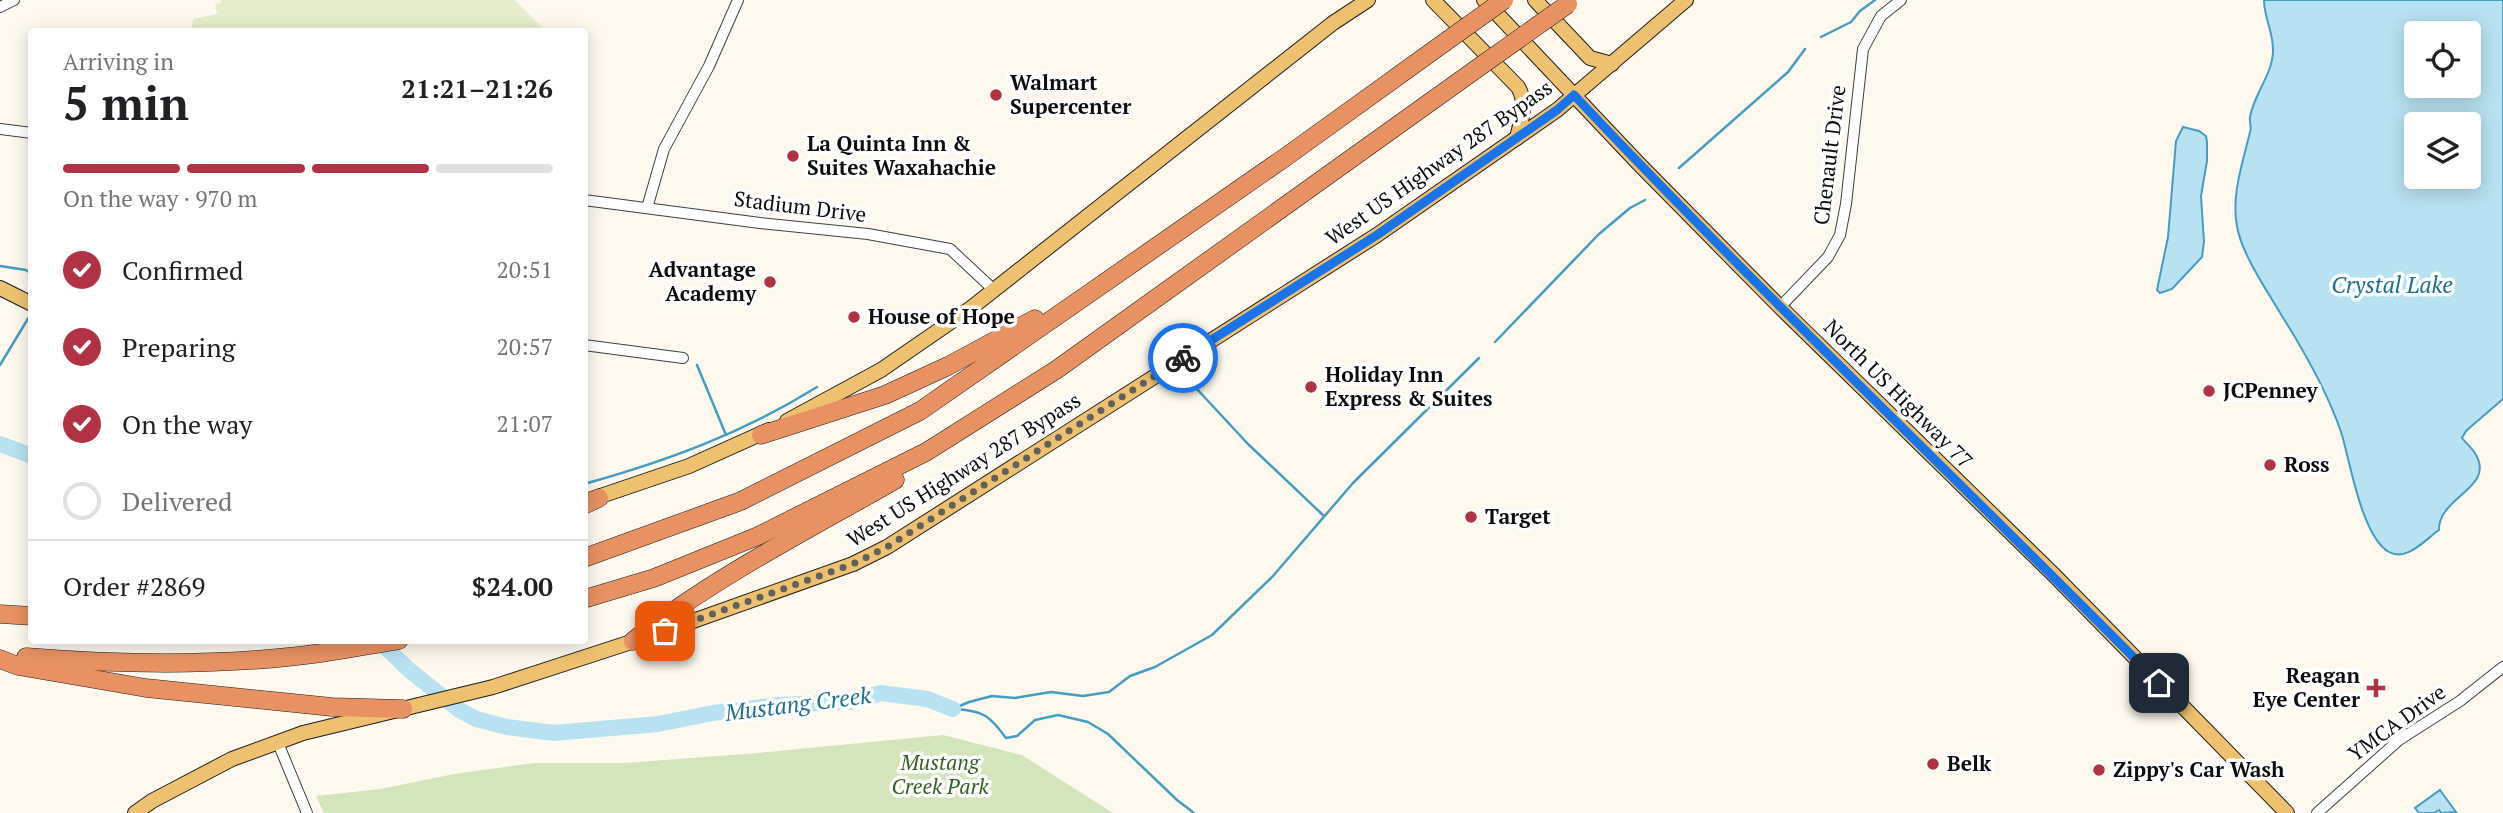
<!DOCTYPE html>
<html lang="en">
<head>
<meta charset="utf-8">
<style>
	body { margin:0; font-family:"PT Serif",serif; background:#f2f2f2; color:#202124; height:100vh; display:flex; flex-direction:column; font-size:26px; white-space:nowrap }
	* { box-sizing:border-box; margin:0 }
	p { font-size:23px; color:#757577 }
	.icon { flex:none; width:38px; height:38px; fill:none; stroke:currentColor; stroke-width:2; stroke-linecap:round; stroke-linejoin:round }
	.map { position:relative; flex:1; overflow:hidden }
	.drawer { position:absolute; left:28px; top:28px; width:560px; height:616px; display:flex; flex-direction:column; background:#fff; border-radius:7px; box-shadow:0 4px 18px #0003 }
	.drawer>* { flex:none }
	.buttons { position:absolute; left:2404px; top:21px; display:grid; gap:14px }
	.buttons a { display:grid; place-items:center; width:77px; height:77px; border-radius:7px; background:#fff; box-shadow:0 4px 18px #0003; font-size:35px }
	.pin { position:absolute; display:grid; place-items:center; width:60px; height:60px; color:#fff; margin:-30px; border-radius:14px; box-shadow:0 4px 10px #0006 }
	.courier { position:absolute; display:grid; place-items:center; width:70px; height:70px; margin:-35px; border:5px solid #1a73e8; border-radius:50%; background:#fff; color:#222; box-shadow:0 2px 9px #0007 }
	.overview em { font-style:normal; font-weight:700 }
	.overview div { display:flex; flex-direction:column-reverse }
	.overview { display:flex; align-items:center; justify-content:space-between; height:119px; padding:0 35px }
	h1 { font-size:46px; font-weight:700; line-height:52px }
	.bar { display:grid; grid-template-columns:repeat(4,1fr); gap:10px 7px; align-content:center; height:84px; padding:0 35px }
	.bar i { height:9px; border-radius:5px; background:#e0e0e0 }
	.bar .selected { background:#b13145 }
	.bar p { grid-column:span 4 }
	.line { display:flex; align-items:center; gap:18px; padding:0 35px; border-top:2px solid #e0e0e0 }
	.line div { flex:1 }
	ol { padding:0 35px; list-style:none }
	li { display:flex; align-items:center; gap:21px; height:77px }
	li p { margin-inline-start:auto }
	li .icon { padding:7px; border-radius:50%; background:#b13145; color:#fff; stroke-width:4 }
	li:last-child { color:#757577 }
	li i { width:38px; height:38px; border:4px solid #e0e0e0; border-radius:50% }
	.map>svg:first-child { display:block }
</style>
</head>
<body>
<div class="map">
<svg width="2503" height="813" viewBox="0 0 2503 813">
	<rect width="100%" height="100%" fill="#fef9ef"/>
	<polygon fill="#d5e5bb" points="943,735 1022,755 1113,813 324,813 316,796 380,789 454,774 534,763 625,763 758,753"/>
	<polygon fill="#e5edcc" points="221,0 515,0 546,31 191,31 193,19 217,14 215,4 221,3"/>
	<g fill="#b8e1f1" stroke="#459dc1" stroke-width="2" fill-rule="evenodd">
		<path d="M2264,0h239v399l-37,32 -4,7c4,5 11,11 14,17 19,33 -38,42 -37,75 -13,9 -32,32 -50,22 -27,-15 -39,-90 -47,-117 -13,-40 -38,-84 -60,-119 -14,-24 -41,-63 -45,-90 -6,-31 6,-64 13,-94 2,-5 -1,-10 0,-15 4,-23 22,-42 23,-65 1,-19 -9,-34 -9,-52zM2469,33v53h-52v-53zM2469,124v53h-52v-53z"/>
		<polygon points="2183,127 2199,131 2206,136 2207,142 2207,161 2201,196 2204,242 2202,257 2172,289 2160,293 2157,290 2168,237 2176,141"/>
		<polygon points="2440,790 2456,812 2441,813 2439,810 2434,813 2419,813 2415,808"/>
	</g>
	<g fill="none" stroke-linecap="round" stroke-linejoin="round">
		<g stroke="#459dc1" stroke-width="2.5">
			<polyline points="1821,37 1851,22 1860,11 1875,0"/>
			<polyline points="1679,168 1788,72 1805,49"/>
			<polyline points="0,266 26,270 32,274"/>
			<polyline points="1495,342 1599,234 1630,208 1645,200"/>
			<polyline points="0,365 29,317"/>
			<polyline points="697,365 726,435"/>
			<polyline points="1182,373 1248,444 1324,516"/>
			<path d="M584,484c83,-23 159,-51 233,-97"/>
			<polyline points="953,709 969,702 992,696 1015,698 1051,692 1083,696 1109,692 1130,676 1155,667 1212,635 1273,576 1353,483 1479,358"/>
			<path d="M956,709c28,2 34,7 50,29l11,-2 18,-16 23,-5 30,7 20,12 69,66 17,13"/>
		</g>
		<g stroke="#b8e1f1" stroke-width="16">
			<polyline points="0,444 32,456"/>
			<polyline points="378,640 408,669 458,709 476,719 507,727 554,733 658,724 713,713 778,705 850,702 881,693 927,699 953,709"/>
		</g>
		<defs>
			<g id="minor">
				<polyline points="0,7 14,0"/>
				<polyline points="0,129 32,133"/>
				<polyline points="584,200 760,223 868,234 950,249 994,290"/>
				<polyline points="647,208 664,149 709,66 738,0"/>
				<polyline points="1780,307 1828,257 1840,235 1846,204 1863,49 1881,16 1901,0"/>
				<polyline points="584,345 683,358"/>
				<polyline points="278,743 307,813"/>
				<polyline points="2317,813 2399,740 2460,701 2503,667"/>
			</g>
			<g id="major">
				<path d="M1433,0l85,87c10,17 3,33 -1,51"/>
				<polyline points="1484,0 1638,163 1780,307 2054,575 2287,813"/>
				<polyline points="1535,0 1590,58 1612,64"/>
				<polyline points="0,288 32,304"/>
				<polyline points="787,421 881,370 971,308 1333,23 1368,0"/>
				<polyline points="589,500 689,466 769,430"/>
				<polyline points="135,813 152,801 232,759 303,733 493,687 665,631 853,564 887,547 1377,235 1557,110 1686,0"/>
			</g>
			<g id="highway">
				<polyline points="761,435 885,395 948,366 1035,319"/>
				<polyline points="584,505 599,498"/>
				<polyline points="584,558 741,501 920,411 1287,156 1448,40"/>
				<polyline points="584,599 654,578 758,536 926,452 1056,370 1475,70"/>
				<polyline points="0,614 32,616"/>
				<path d="M633,641c80,-63 173,-110 262,-161"/>
				<path d="M26,657c87,7 175,9 262,0 37,-3 74,-11 111,-17"/>
				<polyline points="0,659 18,666 146,688 332,707 403,709"/>
			</g>
		</defs>
		<use href="#minor" stroke="#404040" stroke-width="12"/>
		<use href="#major" stroke="#1e1e1e" stroke-width="16"/>
		<use href="#highway" stroke="#1e1e1e" stroke-width="19"/>
		<use href="#minor" stroke="#fff" stroke-width="10"/>
		<use href="#major" stroke="#edc170" stroke-width="14"/>
		<use href="#highway" stroke="#e89263" stroke-width="18"/>
		<defs>
			<g id="highway-bridge">
				<polyline points="1448,40 1504,0"/>
				<polyline points="1475,70 1568,4"/>
			</g>
		</defs>
		<use href="#highway-bridge" stroke="#1e1e1e" stroke-width="19" stroke-linecap="butt"/>
		<use href="#highway-bridge" stroke="#e89263" stroke-width="18"/>
	</g>
	<g fill="none" stroke-linecap="round" stroke-linejoin="round">
		<polyline stroke="#61605c" stroke-width="7" stroke-dasharray="0 12.6" points="665,631 853,564 887,547 1183,358"/>
		<path stroke="#1a73e8" stroke-width="9" d="M1183,358l194,-123 180,-125 17,-15c189,201 391,391 585,588"/>
	</g>
	<g fill="#b13145" stroke="#fff" stroke-width="2.5">
		<circle cx="996" cy="95" r="7"/>
		<circle cx="793" cy="156" r="7"/>
		<circle cx="770" cy="282" r="7"/>
		<circle cx="854" cy="317" r="7"/>
		<circle cx="1311" cy="387" r="7"/>
		<circle cx="2209" cy="391" r="7"/>
		<circle cx="2270" cy="465" r="7"/>
		<circle cx="1471" cy="517" r="7"/>
		<path d="M2372.5 677.5h7v7h7v7h-7v7h-7v-7h-7v-7h7z"/>
		<circle cx="1933" cy="764" r="7"/>
		<circle cx="2099" cy="770" r="7"/>
	</g>
	<g text-anchor="middle" stroke-width="7" stroke-linejoin="round" paint-order="stroke">
		<g font-size="21" font-weight="bold" fill="#0d0d0d" stroke="#fff" text-anchor="start">
			<text x="1010" y="90">Walmart<tspan x="1010" dy="24">Supercenter</tspan></text>
			<text x="807" y="151">La Quinta Inn &amp;<tspan x="807" dy="24">Suites Waxahachie</tspan></text>
			<text x="756" y="277" text-anchor="end">Advantage<tspan x="756" dy="24">Academy</tspan></text>
			<text x="868" y="324">House of Hope</text>
			<text x="1325" y="382">Holiday Inn<tspan x="1325" dy="24">Express &amp; Suites</tspan></text>
			<text x="2223" y="398">JCPenney</text>
			<text x="2284" y="472">Ross</text>
			<text x="1485" y="524">Target</text>
			<text x="2360" y="683" text-anchor="end">Reagan<tspan x="2360" dy="24">Eye Center</tspan></text>
			<text x="1947" y="771">Belk</text>
			<text x="2113" y="777">Zippy's Car Wash</text>
		</g>
		<g font-size="21" fill="#0d0d0d" stroke="#fff">
			<text transform="translate(1830 155) rotate(-83)" y="7">Chenault Drive</text>
			<text transform="translate(1439 163) rotate(-35)" y="7">West US Highway 287 Bypass</text>
			<text transform="translate(800 207) rotate(7)" y="7">Stadium Drive</text>
			<text transform="translate(1898 394) rotate(45)" y="7">North US Highway 77</text>
			<text transform="translate(964 470) rotate(-32)" y="7">West US Highway 287 Bypass</text>
			<text transform="translate(2397 723) rotate(-36)" y="7">YMCA Drive</text>
		</g>
		<g font-size="21" font-style="italic" fill="#365f23" stroke="#fff">
			<text x="940" y="770">Mustang<tspan x="940" dy="24">Creek Park</tspan></text>
		</g>
		<g font-size="23" font-style="italic" fill="#216e94" stroke="#fff">
			<text x="2392" y="293">Crystal Lake</text>
			<text transform="translate(798 704) rotate(-7)" y="8">Mustang Creek</text>
		</g>
	</g>
</svg>
<div class="buttons">
<a><svg class="icon" aria-label="locate" viewBox="0 0 24 24"><circle cx="12" cy="12" r="6"/><path d="M12 2v4M12 18v4M2 12h4M18 12h4"/></svg></a>
<a><svg class="icon" aria-label="layers" viewBox="0 0 24 24"><path d="M12 4l9 5-9 5-9-5zM3 14l9 5 9-5"/></svg></a>
</div>
<div class="pin" style="left:665px;top:631px;background:#ea580c"><svg class="icon" aria-label="bag" viewBox="0 0 24 24"><path d="M5 8h14l-1 12H6zM9 8a3 3 0 0 1 6 0"/></svg></div>
<div class="pin" style="left:2159px;top:683px;background:#1f2937"><svg class="icon" aria-label="home" viewBox="0 0 24 24"><path d="M3 11l9-7 9 7M6 9v11h12V9"/></svg></div>
<div class="courier" style="left:1183px;top:358px"><svg class="icon" aria-label="bike" viewBox="0 0 24 24"><circle cx="6" cy="16" r="4"/><circle cx="18" cy="16" r="4"/><path d="M6 16l4-8h5l3 8M10 8l3 8H6M13 5h3"/></svg></div>
<section class="drawer">
<div class="overview"><div><h1>5 min</h1><p>Arriving in</p></div><em>21:21–21:26</em></div>
<div class="bar"><i class="selected"></i><i class="selected"></i><i class="selected"></i><i></i><p>On the way · 970 m</p></div>
<ol>
<li><svg class="icon" aria-label="check" viewBox="0 0 24 24"><path d="M5 12l5 5 9-10"/></svg>Confirmed<p>20:51</p></li>
<li><svg class="icon" aria-label="check" viewBox="0 0 24 24"><path d="M5 12l5 5 9-10"/></svg>Preparing<p>20:57</p></li>
<li><svg class="icon" aria-label="check" viewBox="0 0 24 24"><path d="M5 12l5 5 9-10"/></svg>On the way<p>21:07</p></li>
<li><i></i>Delivered</li>
</ol>
<div class="line" style="height:91px"><div>Order #2869</div><b>$24.00</b></div>
</section>
</div>
</body>
</html>
